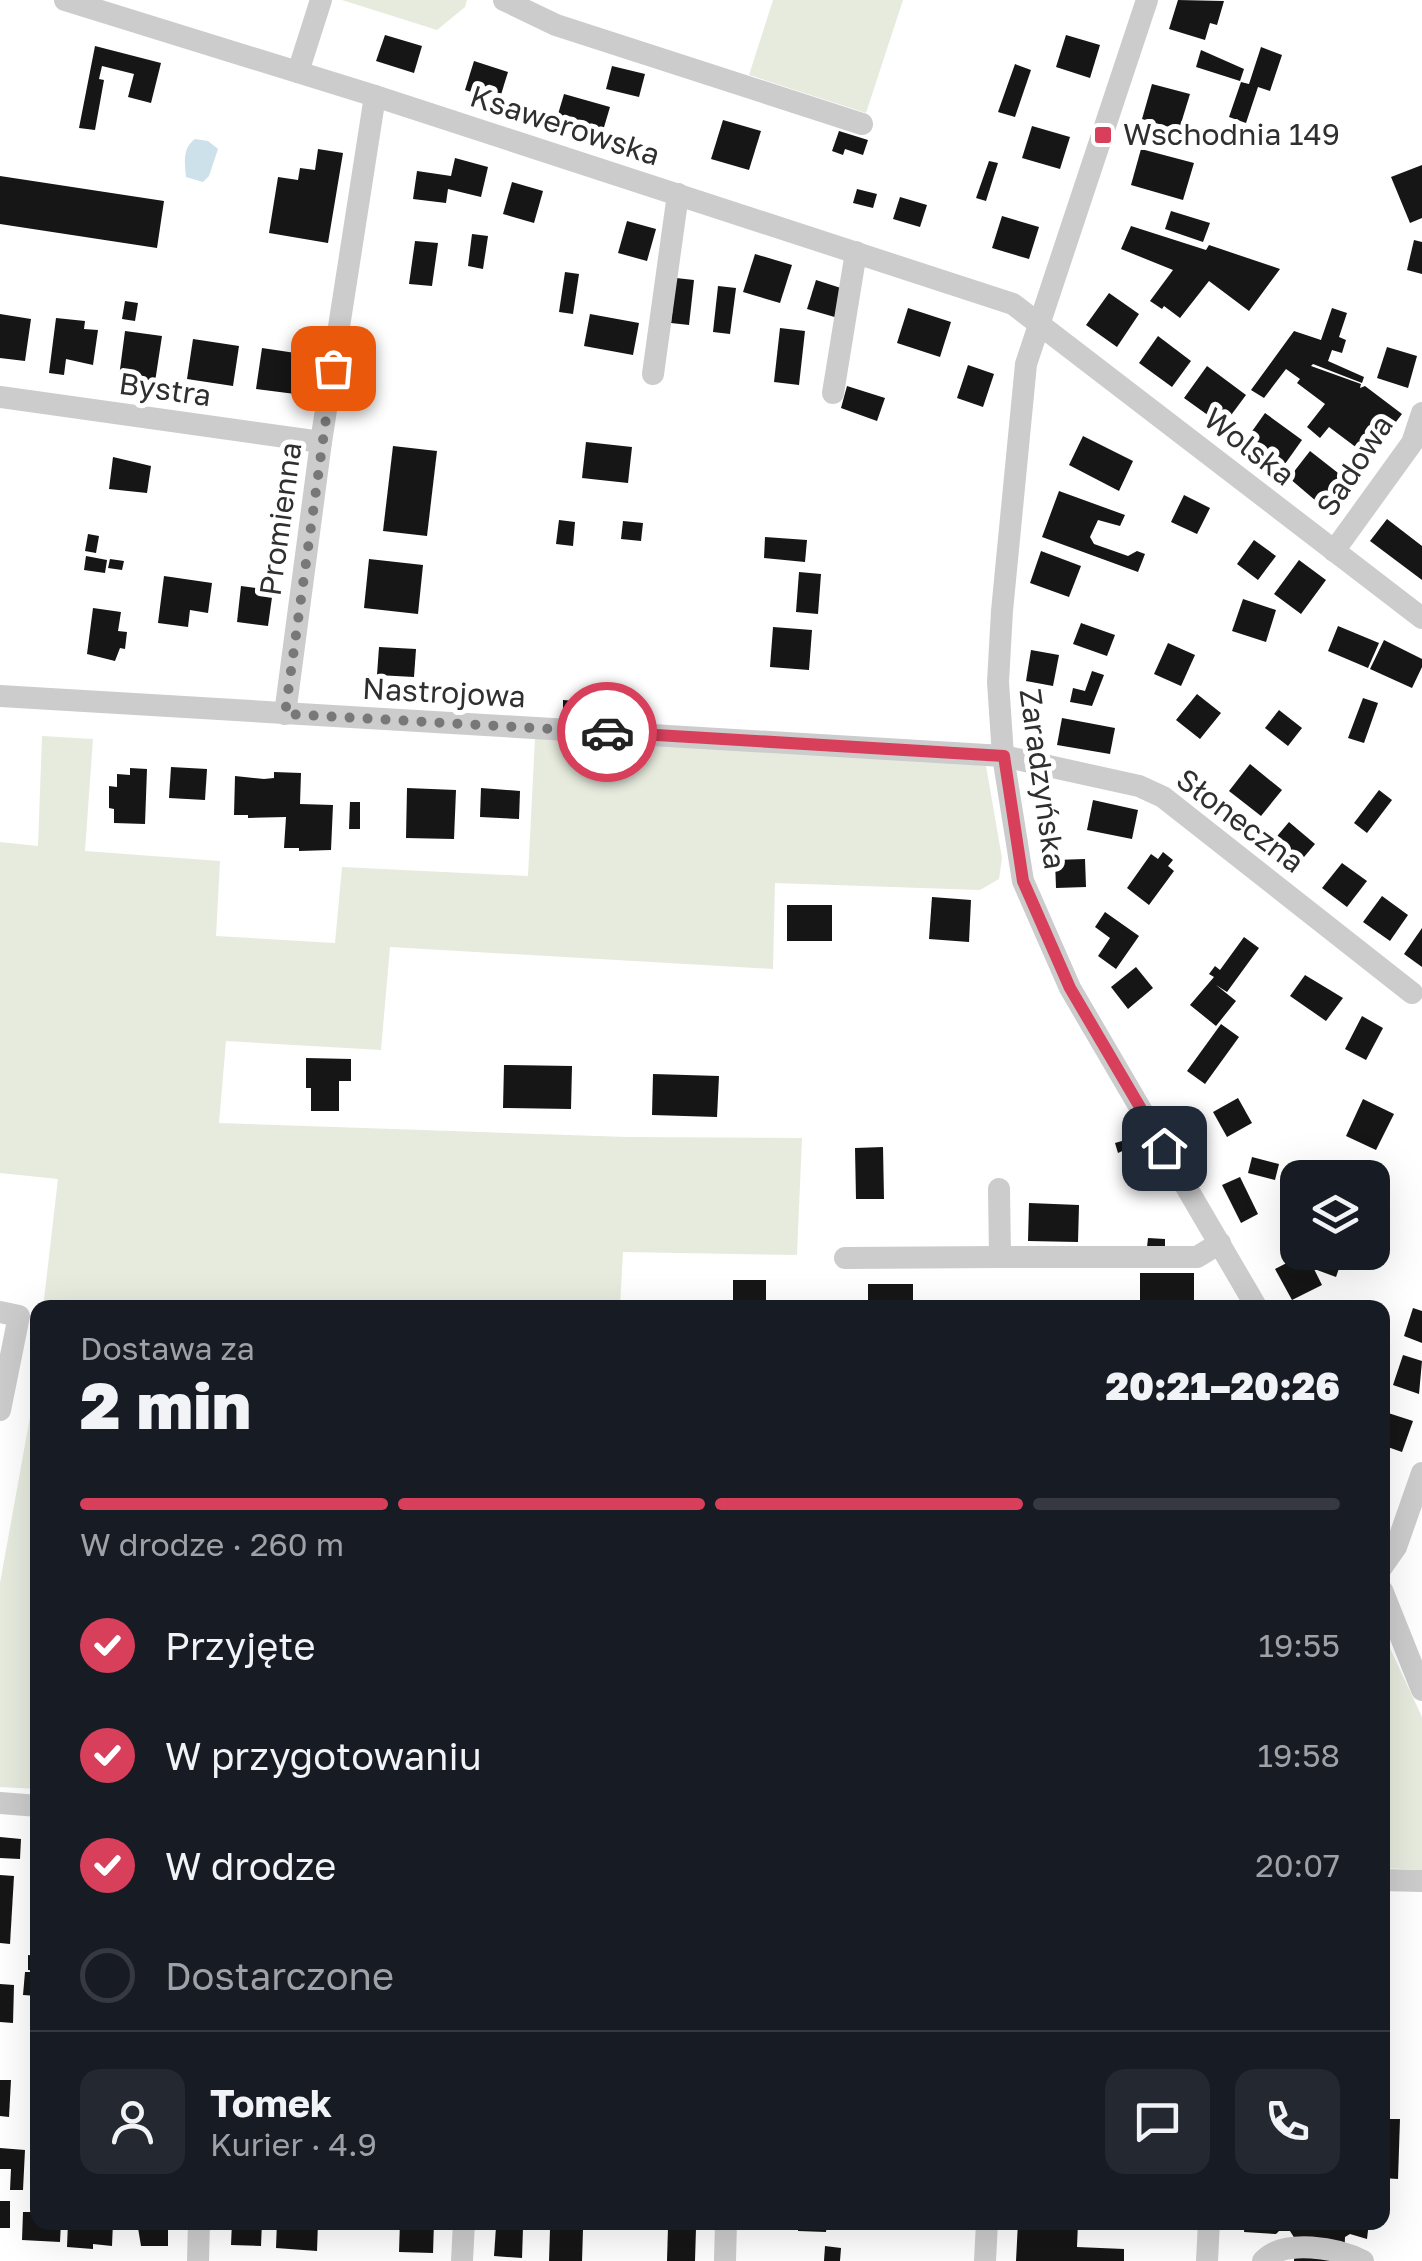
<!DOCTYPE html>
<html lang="pl">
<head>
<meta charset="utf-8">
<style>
	body { margin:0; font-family:"Golos Text",sans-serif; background:#242831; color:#f1f3f6; height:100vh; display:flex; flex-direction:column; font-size:38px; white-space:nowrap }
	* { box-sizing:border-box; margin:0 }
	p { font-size:32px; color:#9ea1a6 }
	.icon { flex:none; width:55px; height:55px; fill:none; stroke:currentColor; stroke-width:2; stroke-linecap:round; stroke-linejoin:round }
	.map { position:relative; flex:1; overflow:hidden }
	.sheet { position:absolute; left:30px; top:1300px; width:1360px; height:930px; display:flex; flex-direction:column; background:#171b24; border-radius:20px; box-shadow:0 10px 40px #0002 }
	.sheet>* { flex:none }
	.tools { position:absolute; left:1280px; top:1160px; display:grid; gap:20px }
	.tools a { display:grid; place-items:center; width:110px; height:110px; border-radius:20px; background:#171b24; box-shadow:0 10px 40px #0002; font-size:50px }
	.pin { position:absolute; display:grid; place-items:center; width:85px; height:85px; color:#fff; margin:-42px; border-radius:20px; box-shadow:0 5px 15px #0006 }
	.courier { position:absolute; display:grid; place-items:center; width:100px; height:100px; margin:-50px; border:8px solid #d83f5b; border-radius:50%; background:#fff; color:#222; box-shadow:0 2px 12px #0007 }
	.summary em { font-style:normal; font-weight:800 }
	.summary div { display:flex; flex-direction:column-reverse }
	.summary { display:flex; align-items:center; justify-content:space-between; height:170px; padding:0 50px }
	h1 { font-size:65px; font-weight:800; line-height:75px }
	.bar { display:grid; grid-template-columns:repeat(4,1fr); gap:15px 10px; align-content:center; height:120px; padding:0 50px }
	.bar i { height:12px; border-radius:8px; background:#363941 }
	.bar .active { background:#d83f5b }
	.bar p { grid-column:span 4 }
	.line { display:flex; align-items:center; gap:25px; padding:0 50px; border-top:2px solid #363941 }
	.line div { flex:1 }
	.round { display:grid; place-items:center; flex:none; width:105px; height:105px; border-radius:20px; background:#242831 }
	ol { padding:0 50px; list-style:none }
	li { display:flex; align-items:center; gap:30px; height:110px }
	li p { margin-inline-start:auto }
	li .icon { padding:10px; border-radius:50%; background:#d83f5b; color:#fff; stroke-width:4 }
	li:last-child { color:#9ea1a6 }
	li i { width:55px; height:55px; border:5px solid #363941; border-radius:50% }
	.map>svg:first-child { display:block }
</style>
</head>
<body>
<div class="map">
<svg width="1422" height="2261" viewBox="0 0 1422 2261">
	<rect width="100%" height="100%" fill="#fff"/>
	<g fill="#e6ebde">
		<polygon points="342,0 467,0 465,7 437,30"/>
		<polygon points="773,0 903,0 866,113 749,75"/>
		<polygon points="42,736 93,739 85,851 220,861 216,936 335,943 342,867 528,876 535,738 985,760 1002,858 999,879 980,890 775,883 773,969 390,947 381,1050 226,1041 219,1123 628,1137 802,1138 797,1255 623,1252 620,1307 43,1308 58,1179 0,1173 0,842 38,846"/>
		<polygon points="37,1354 38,1789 37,1789 0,1787 0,1583 30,1417"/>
		<polygon points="1382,1631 1422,1717 1422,1870 1383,1868"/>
	</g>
	<path fill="#cce1e9" d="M195,139l13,2 10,8 -9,27 -6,6 -17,-5c-1,-14 -4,-29 9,-38z"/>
	<g fill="#161616">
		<polygon points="1178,0 1224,1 1217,25 1210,23 1205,40 1169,29"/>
		<polygon points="385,35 422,46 414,73 376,61"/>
		<polygon points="1066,35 1100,45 1090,78 1056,67"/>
		<polygon points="95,46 161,63 151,103 128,97 134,74 102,66 99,79 104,80 95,130 79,128"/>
		<polygon points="1261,47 1282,55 1270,91 1258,87 1246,123 1229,117 1241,82 1249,84"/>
		<polygon points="1201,50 1244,69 1240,81 1196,67"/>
		<polygon points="474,61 508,72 499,101 465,90"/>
		<polygon points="1015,64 1031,70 1015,117 998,112"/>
		<polygon points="612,66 645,74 639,97 606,89"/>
		<polygon points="1152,84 1190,94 1179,130 1142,119"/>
		<polygon points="564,94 610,107 602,134 556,121"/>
		<polygon points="723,120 761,131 749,170 711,159"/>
		<polygon points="1032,126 1070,137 1060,169 1022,158"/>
		<polygon points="839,131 868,140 863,155 845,149 843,155 832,151"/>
		<polygon points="318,149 343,153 328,243 269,233 278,177 298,180 300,168 315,170"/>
		<polygon points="1141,149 1194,163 1183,200 1131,185"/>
		<polygon points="455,158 488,167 481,197 448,189 446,203 413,199 417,171 451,176"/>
		<polygon points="989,161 998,163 986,201 976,198"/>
		<polygon points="1422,165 1422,218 1410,223 1391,177"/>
		<polygon points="0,176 164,201 157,248 0,224"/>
		<polygon points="512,182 543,191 534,223 503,214"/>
		<polygon points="857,189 877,194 873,208 853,203"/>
		<polygon points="900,197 927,205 920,227 893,219"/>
		<polygon points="1171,211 1210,223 1203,242 1165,229"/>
		<polygon points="1002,216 1039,227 1029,259 992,248"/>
		<polygon points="627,221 656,229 647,261 618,253"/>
		<polygon points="1131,226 1206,250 1209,245 1280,269 1249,311 1209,281 1180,318 1164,306 1162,309 1150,301 1173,270 1121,249"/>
		<polygon points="472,234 488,236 483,269 468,266"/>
		<polygon points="1414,240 1422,242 1422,274 1407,270"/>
		<polygon points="415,241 438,243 432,286 409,284"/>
		<polygon points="755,254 792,265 780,303 743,292"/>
		<polygon points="565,272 579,274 573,314 559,312"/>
		<polygon points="676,278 694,280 689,325 671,323"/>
		<polygon points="816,280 847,290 838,318 807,309"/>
		<polygon points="718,286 736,288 730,334 713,332"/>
		<polygon points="1109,293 1139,314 1117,347 1086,325"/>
		<polygon points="125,301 138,303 135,321 122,319"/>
		<polygon points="908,308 951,322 940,357 897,343"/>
		<polygon points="1332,308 1347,313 1339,337 1346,340 1342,353 1332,350 1328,361 1364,377 1362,383 1313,364 1311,366 1361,384 1360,388 1365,386 1402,414 1369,457 1329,427 1320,438 1307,427 1325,404 1297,383 1300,379 1286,369 1264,398 1251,390 1294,331 1321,340"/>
		<polygon points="0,314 31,319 25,361 0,358"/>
		<polygon points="590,314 639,323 633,355 584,346"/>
		<polygon points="56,318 85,321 84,329 98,330 93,365 66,359 64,375 49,373"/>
		<polygon points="780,328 805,331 799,385 774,382"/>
		<polygon points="125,331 162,336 155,382 141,379 141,374 133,373 132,378 119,377"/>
		<polygon points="1158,336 1191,361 1172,387 1139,363"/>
		<polygon points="193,339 239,346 233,386 187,379"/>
		<polygon points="1387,347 1417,356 1408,388 1377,378"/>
		<polygon points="262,348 309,355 303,395 256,389"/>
		<polygon points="968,365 994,374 983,407 957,398"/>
		<polygon points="1207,366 1246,395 1223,426 1184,398"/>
		<polygon points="847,386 885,398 877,421 841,408"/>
		<polygon points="1265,413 1302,440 1280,471 1243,444"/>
		<polygon points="1083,436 1133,461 1119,491 1069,465"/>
		<polygon points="586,442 632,447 628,483 582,478"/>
		<polygon points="393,446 437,451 427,536 383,531"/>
		<polygon points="1310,451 1356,487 1336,518 1289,478"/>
		<polygon points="113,457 151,466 147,493 109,489"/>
		<polygon points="1059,491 1125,515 1120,526 1098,520 1090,537 1094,544 1128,556 1137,551 1145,554 1138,572 1042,537"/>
		<polygon points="1184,495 1210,508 1197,534 1171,522"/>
		<polygon points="1387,519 1422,546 1422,580 1370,541"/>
		<polygon points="559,520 575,522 573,546 556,544"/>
		<polygon points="623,521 643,523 641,541 621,539"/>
		<polygon points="88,534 99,536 96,553 85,551"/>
		<polygon points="765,537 807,540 805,562 764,558"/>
		<polygon points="1254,540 1276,556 1258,580 1237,564"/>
		<polygon points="1041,551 1081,566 1069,597 1030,583"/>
		<polygon points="86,556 107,560 105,573 84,570"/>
		<polygon points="110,559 124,561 122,570 108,568"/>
		<polygon points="369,559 423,565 418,614 364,608"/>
		<polygon points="1299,560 1326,580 1301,614 1274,594"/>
		<polygon points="799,572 821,574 818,614 796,612"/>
		<polygon points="164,576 212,583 208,613 190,610 188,627 158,623"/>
		<polygon points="241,586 273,590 268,626 237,622"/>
		<polygon points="1243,599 1276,610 1266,642 1232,631"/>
		<polygon points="93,608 121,612 118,631 127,632 125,649 120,648 115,661 87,654"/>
		<polygon points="1081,623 1115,635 1107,656 1073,644"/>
		<polygon points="1338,626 1379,643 1368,668 1328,651"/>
		<polygon points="773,627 812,630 809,670 770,667"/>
		<polygon points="1384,640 1422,659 1422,667 1412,688 1370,669"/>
		<polygon points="1168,643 1195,655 1181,686 1154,674"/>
		<polygon points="379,647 416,649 414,677 377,675"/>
		<polygon points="1031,650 1059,655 1053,686 1026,681"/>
		<polygon points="1092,671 1104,675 1092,706 1070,702 1073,688 1085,691"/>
		<polygon points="1197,694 1221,713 1200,739 1176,720"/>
		<polygon points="1363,698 1378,703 1364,743 1348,738"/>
		<polygon points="563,700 588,702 588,712 563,711"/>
		<polygon points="1279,710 1302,728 1288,746 1265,728"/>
		<polygon points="1062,718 1115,728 1110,754 1057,745"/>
		<polygon points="1250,764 1282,790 1261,816 1229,791"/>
		<polygon points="171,767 207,769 205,800 169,798"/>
		<polygon points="130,768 147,769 145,824 114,823 114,809 109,808 109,786 117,787 117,774 130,775"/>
		<polygon points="274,772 301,773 300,804 333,805 331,850 299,851 299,848 284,848 286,817 248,818 248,815 234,815 235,776 264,779 274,778"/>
		<polygon points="407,788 456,790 454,839 406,838"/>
		<polygon points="481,788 520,791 519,819 480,817"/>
		<polygon points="1379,790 1392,800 1367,833 1354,823"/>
		<polygon points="1093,800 1138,810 1132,839 1087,830"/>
		<polygon points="350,802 360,802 360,829 349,829"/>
		<polygon points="1289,822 1315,844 1293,870 1267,848"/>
		<polygon points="1163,852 1173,860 1168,866 1174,871 1149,905 1127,888 1151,854 1158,859"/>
		<polygon points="1085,859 1086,887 1056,888 1055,860"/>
		<polygon points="1342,863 1367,881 1347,907 1322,888"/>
		<polygon points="1382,896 1408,915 1390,941 1363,922"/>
		<polygon points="932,897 971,900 969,942 929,939"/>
		<rect x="787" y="905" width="45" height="36"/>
		<polygon points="1105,912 1139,936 1116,969 1098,956 1110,938 1095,927"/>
		<polygon points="1422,928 1422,967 1404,954"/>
		<polygon points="1244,937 1259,948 1227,992 1216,985 1236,1001 1216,1026 1190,1005 1214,977 1209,974 1215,966 1220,970"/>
		<polygon points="1136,967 1153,988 1128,1009 1111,987"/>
		<polygon points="1305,975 1343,998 1326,1021 1290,996"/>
		<polygon points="1362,1016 1383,1028 1366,1060 1345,1049"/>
		<polygon points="1221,1024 1239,1037 1205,1084 1187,1071"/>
		<polygon points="306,1058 351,1059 351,1081 339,1081 339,1111 311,1111 311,1088 306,1088"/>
		<polygon points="504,1065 572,1066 571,1109 503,1108"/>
		<polygon points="653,1074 719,1076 717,1117 652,1115"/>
		<polygon points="1238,1098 1252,1123 1227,1137 1213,1112"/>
		<polygon points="1363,1099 1394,1114 1376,1150 1346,1136"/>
		<polygon points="1122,1141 1123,1144 1130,1142 1131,1147 1118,1153 1115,1143"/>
		<polygon points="883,1147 884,1199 856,1199 855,1148"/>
		<polygon points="1252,1157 1279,1164 1275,1180 1248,1173"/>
		<polygon points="1240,1177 1258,1214 1241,1223 1222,1185"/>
		<polygon points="1029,1203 1079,1205 1078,1242 1028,1241"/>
		<polygon points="1148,1238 1165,1239 1165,1248 1147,1247"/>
		<polygon points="1323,1252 1344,1254 1336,1277 1317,1270"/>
		<polygon points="1306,1253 1322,1285 1292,1300 1275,1269"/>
		<rect x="1140" y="1273" width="54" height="35"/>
		<rect x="733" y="1280" width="33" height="28"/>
		<rect x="868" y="1284" width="45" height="22"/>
		<polygon points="1413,1308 1422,1311 1422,1343 1404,1336"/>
		<polygon points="1403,1355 1422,1361 1419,1394 1393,1385"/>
		<polygon points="1382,1411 1413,1421 1402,1452 1382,1445"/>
		<polygon points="0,1837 21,1839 20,1859 0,1858"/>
		<polygon points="0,1875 14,1876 10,1944 0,1943"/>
		<polygon points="28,1955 38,1956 38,1971 28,1970"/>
		<polygon points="25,1972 38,1972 38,1996 23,1995"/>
		<polygon points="0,1984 14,1985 13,2023 0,2022"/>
		<polygon points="0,2080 11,2080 9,2117 0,2116"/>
		<polygon points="1382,2119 1400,2119 1398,2179 1382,2178"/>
		<polygon points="0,2148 25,2150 23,2190 10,2190 11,2169 0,2169"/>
		<rect x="0" y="2201" width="10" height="27"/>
		<polygon points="32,2207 38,2207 38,2222 61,2222 60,2242 22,2240 23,2212 32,2212"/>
		<polygon points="68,2222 113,2222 112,2246 93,2244 93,2249 67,2247"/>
		<polygon points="137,2222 168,2222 168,2246 141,2246"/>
		<polygon points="232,2222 262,2222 261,2246 231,2245"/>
		<polygon points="277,2222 318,2222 317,2251 276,2248"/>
		<polygon points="400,2222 434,2222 433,2253 399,2252"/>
		<polygon points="778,2222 827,2222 826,2232 798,2231 798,2227 778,2225"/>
		<polygon points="1018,2222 1078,2222 1077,2247 1124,2249 1124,2261 1016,2261"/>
		<polygon points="1245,2222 1369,2222 1367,2239 1350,2234 1345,2237 1344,2261 1294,2261 1295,2239 1290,2231 1279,2231 1276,2234 1244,2232"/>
		<polygon points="496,2227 523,2228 522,2258 494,2256"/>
		<polygon points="668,2227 696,2228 695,2261 667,2261"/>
		<polygon points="550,2229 583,2230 582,2261 549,2261"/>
		<polygon points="825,2246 841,2248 840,2261 824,2261"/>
	</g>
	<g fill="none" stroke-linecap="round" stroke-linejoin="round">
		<g stroke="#ccc" stroke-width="22">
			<polyline points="65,0 375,96 1013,304 1422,618"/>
			<polyline points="504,0 556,25 862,124"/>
			<polyline points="1147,0 1026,364 1002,611 998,682 1003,756 1023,881 1070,988 1257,1308"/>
			<polyline points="298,72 321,0"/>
			<polyline points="653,374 678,194"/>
			<polyline points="833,393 856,252"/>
			<polyline points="0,397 321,442"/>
			<polyline points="1334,551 1412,443 1422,413"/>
			<polyline points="0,696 1003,756 1139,786 1163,797 1412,993"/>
			<polyline points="285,714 321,442 375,96"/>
			<polyline points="999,1189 1000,1257 1197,1257 1220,1243"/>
			<polyline points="845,1258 1000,1257"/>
			<polyline points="0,1312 19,1316 0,1410"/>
			<polyline points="1382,1567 1396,1547 1422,1473"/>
			<polyline points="1382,1590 1422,1690"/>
			<polyline points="0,1803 38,1806"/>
			<polyline points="1382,1880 1422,1881"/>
			<polyline points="198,2261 199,2222"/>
			<polyline points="462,2261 464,2222"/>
			<polyline points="725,2261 726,2222"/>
			<polyline points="985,2261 987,2222"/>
			<polyline points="1207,2261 1209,2222"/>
			<path d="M1263,2261c21,-23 75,-13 100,0"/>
		</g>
	</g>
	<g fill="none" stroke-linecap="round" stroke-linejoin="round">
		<polyline stroke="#787878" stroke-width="10" stroke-dasharray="0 18" points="333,368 285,714 607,732"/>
		<polyline stroke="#d83f5b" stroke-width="12" points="607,732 1004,756 1023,881 1070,988 1164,1148"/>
	</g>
	<rect fill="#d83f5b" stroke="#fff" stroke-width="4" x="1093" y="125" width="20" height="20" rx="5"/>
	<g text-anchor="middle" stroke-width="10" stroke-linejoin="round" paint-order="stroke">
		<g font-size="30" fill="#2f2f2f" stroke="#fff">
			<text transform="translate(565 126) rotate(18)" y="10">Ksawerowska</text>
			<text transform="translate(165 390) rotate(8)" y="10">Bystra</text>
			<text transform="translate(1249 447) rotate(38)" y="10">Wolska</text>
			<text transform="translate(1355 466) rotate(-57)" y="10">Sadowa</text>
			<text transform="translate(281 519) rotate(-82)" y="10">Promienna</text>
			<text transform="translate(444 693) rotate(3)" y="10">Nastrojowa</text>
			<text transform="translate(1042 779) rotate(82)" y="10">Zaradzyńska</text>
			<text transform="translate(1240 821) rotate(37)" y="10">Słoneczna</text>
		</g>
		<g font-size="30" fill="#2f2f2f" stroke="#fff" text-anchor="start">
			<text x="1123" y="145">Wschodnia 149</text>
		</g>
	</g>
</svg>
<div class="tools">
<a><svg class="icon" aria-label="layers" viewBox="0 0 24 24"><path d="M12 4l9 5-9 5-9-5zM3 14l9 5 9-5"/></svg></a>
</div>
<div class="pin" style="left:333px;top:368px;background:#ea580c"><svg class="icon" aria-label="bag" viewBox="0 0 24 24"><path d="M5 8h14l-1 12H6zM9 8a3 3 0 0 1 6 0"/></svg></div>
<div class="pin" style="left:1164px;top:1148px;background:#1f2937"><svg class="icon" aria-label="home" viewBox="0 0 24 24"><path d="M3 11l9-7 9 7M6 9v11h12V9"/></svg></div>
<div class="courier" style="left:607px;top:732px"><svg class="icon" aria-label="car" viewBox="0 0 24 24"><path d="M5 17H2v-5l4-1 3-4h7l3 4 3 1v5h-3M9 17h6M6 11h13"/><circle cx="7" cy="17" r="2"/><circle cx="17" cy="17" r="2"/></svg></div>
<section class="sheet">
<div class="summary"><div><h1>2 min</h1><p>Dostawa za</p></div><em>20:21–20:26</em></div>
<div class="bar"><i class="active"></i><i class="active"></i><i class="active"></i><i></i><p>W drodze · 260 m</p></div>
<ol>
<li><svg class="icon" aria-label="check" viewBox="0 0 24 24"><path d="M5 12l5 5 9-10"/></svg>Przyjęte<p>19:55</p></li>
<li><svg class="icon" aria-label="check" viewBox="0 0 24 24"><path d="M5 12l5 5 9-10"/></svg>W przygotowaniu<p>19:58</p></li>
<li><svg class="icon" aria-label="check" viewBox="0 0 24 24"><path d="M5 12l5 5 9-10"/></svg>W drodze<p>20:07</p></li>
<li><i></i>Dostarczone</li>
</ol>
<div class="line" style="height:180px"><a class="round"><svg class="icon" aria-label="person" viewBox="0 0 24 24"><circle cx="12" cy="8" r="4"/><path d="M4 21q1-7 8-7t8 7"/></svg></a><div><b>Tomek</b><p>Kurier · 4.9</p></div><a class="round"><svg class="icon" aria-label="chat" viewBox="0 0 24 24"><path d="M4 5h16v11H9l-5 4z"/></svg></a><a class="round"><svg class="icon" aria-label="phone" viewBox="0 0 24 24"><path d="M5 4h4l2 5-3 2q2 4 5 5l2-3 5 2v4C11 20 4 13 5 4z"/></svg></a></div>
</section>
</div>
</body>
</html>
